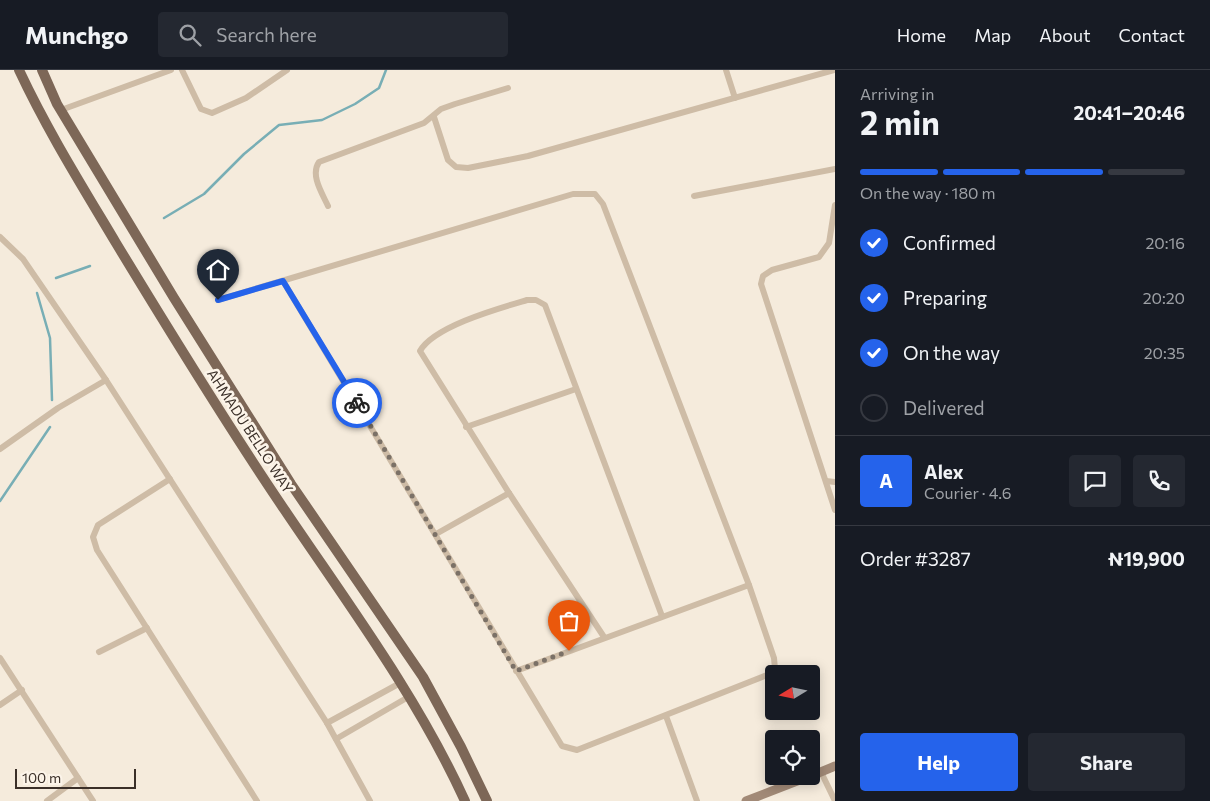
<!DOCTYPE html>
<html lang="en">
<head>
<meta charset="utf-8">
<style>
	body { margin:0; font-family:Commissioner,sans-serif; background:#242831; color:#f1f3f6; height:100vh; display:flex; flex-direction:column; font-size:19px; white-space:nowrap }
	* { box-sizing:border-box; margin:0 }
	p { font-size:16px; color:#9ea1a6 }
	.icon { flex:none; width:28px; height:28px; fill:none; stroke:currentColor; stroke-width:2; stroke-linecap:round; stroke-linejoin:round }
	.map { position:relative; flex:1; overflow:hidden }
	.drawer { display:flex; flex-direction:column; background:#171b24; width:375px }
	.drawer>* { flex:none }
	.needle { width:32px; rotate:260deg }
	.buttons { position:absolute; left:765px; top:595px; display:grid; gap:10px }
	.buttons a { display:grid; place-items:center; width:55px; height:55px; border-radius:5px; background:#171b24; box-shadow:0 2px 12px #0003; font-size:25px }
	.scale { position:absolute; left:15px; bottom:12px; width:121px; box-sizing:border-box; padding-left:5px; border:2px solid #3a2f28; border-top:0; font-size:14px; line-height:18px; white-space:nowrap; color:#3a2f28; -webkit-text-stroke:4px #fcf4e9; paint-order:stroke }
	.pin { position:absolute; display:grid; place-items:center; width:42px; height:42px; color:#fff; margin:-51px -21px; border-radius:50% 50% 50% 0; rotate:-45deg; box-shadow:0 0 5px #0007 }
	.pin .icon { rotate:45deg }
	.courier { position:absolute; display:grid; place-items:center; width:50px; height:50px; margin:-25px; border:4px solid #2563eb; border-radius:50%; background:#fff; color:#222; box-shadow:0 1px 6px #0007 }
	.head em { font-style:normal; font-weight:700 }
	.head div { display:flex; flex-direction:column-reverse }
	.head { display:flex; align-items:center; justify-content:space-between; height:85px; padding:0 25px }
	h1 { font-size:32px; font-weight:700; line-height:38px }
	.bar { display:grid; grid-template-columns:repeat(4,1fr); gap:8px 5px; align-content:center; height:60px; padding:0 25px }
	.bar i { height:6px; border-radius:4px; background:#363941 }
	.bar .selected { background:#2563eb }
	.bar p { grid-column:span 4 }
	.line { display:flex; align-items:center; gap:12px; padding:0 25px; border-top:1px solid #363941 }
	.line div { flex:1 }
	.round { display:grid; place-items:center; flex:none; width:52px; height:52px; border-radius:5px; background:#242831 }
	ol { padding:0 25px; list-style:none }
	li { display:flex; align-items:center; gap:15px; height:55px }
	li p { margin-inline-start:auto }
	li .icon { padding:5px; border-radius:50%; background:#2563eb; color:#fff; stroke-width:4 }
	li:last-child { color:#9ea1a6 }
	li i { width:28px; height:28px; border:2px solid #363941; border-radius:50% }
	.action { display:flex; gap:10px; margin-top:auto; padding:10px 25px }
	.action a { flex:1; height:58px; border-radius:5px; background:#2563eb; color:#fff; font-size:20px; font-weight:700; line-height:58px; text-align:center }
	.action a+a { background:#242831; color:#f1f3f6 }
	header { display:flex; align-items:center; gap:30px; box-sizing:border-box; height:70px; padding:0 25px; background:#171b24; border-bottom:1px solid #363941 }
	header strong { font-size:24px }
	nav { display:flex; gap:28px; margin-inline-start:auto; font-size:18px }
	.search { width:350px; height:45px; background:#242831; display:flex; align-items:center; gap:12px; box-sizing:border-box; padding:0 18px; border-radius:5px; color:#9ea1a6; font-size:19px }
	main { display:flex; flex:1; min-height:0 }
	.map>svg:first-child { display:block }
</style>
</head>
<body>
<header>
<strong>Munchgo</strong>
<div class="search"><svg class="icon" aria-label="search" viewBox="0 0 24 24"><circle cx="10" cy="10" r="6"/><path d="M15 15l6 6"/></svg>Search here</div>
<nav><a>Home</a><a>Map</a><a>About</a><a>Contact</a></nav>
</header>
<main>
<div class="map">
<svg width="835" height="731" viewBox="0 0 835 731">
	<rect width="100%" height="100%" fill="#f5ebdc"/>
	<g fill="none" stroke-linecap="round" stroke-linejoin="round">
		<g stroke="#78aeb5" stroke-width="2.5">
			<polyline points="164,148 204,124 244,84 279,55 322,50 355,34 379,18 386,0"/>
			<polyline points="56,208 90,196"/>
			<polyline points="37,223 50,268 52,330"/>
			<polyline points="0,431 50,357"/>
		</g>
		<g stroke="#cebca6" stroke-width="6">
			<polyline points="182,0 201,39 212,43 246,28 287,0"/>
			<polyline points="726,0 735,28"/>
			<polyline points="61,40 171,0"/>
			<polyline points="434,47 448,90 456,97 468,98 528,86 834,0"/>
			<polyline points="694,126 835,99"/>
			<polyline points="835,135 829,173 819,187 772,200 763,206 761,214 835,440"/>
			<path d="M328,136c-6,-13 -18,-31 -9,-44l105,-39 17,-14 14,-5 53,-16"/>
			<polyline points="0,167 23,189 106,310 327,653 370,731"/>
			<polyline points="218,230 573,124 595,124 603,134 749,515 774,588 775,599 767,605 577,680 562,676 283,211"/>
			<polyline points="466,357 576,319"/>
			<polyline points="0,379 58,338 106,310"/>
			<polyline points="170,409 98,455 93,467 97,480 257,731"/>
			<polyline points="826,411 835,412"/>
			<polyline points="436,464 509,423"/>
			<path d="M604,567l-95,-144 -89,-142c14,-25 80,-43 107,-51h9l9,5 117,311"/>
			<polyline points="99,582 147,558"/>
			<polyline points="0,588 93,731"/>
			<polyline points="516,601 749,515"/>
			<polyline points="0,635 22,620"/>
			<polyline points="666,646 697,731"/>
			<polyline points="327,653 402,612"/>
			<polyline points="336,669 410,626"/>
			<polyline points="821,702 835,731"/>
			<polyline points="47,731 78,708"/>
		</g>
		<g stroke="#a28a77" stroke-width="9">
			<polyline points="811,706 835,696"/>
			<polyline points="746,731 810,706"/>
		</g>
		<g stroke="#7d6757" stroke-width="10">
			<path d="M19,0c28,60 63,116 97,173 54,89 109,179 168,266 64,95 133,187 181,292"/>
			<polyline points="42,0 57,34 174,228 291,414 423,607 461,677 487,731"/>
		</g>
	</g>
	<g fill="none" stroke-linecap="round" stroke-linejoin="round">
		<polyline stroke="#7b7167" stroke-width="5" stroke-dasharray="0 9" points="357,333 516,601 569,581"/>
		<polyline stroke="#2563eb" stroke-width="6" points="218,230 283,211 357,333"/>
	</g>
	<g text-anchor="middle" stroke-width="5" stroke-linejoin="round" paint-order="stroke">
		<g font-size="14" fill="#3a2f28" stroke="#fcf4e9">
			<text transform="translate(250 361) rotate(57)" y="5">AHMADU BELLO WAY</text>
		</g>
	</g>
</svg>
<div class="buttons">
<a><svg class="needle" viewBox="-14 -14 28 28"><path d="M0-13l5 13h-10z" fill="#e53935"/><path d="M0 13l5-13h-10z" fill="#9ea1a6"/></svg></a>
<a><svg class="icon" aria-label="locate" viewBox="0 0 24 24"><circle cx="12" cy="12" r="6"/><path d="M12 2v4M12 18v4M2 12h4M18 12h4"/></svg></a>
</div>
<div class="scale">100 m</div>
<div class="pin" style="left:569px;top:581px;background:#ea580c"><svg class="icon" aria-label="bag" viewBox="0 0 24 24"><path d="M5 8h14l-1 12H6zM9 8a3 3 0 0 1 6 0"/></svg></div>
<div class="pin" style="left:218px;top:230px;background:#1f2937"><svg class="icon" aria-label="home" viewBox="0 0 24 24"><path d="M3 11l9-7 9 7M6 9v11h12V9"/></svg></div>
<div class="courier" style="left:357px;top:333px"><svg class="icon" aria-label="bike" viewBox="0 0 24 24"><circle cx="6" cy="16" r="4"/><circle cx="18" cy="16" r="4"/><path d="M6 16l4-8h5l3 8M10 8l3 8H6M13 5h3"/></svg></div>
</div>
<section class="drawer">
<div class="head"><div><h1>2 min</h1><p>Arriving in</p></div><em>20:41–20:46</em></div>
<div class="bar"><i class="selected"></i><i class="selected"></i><i class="selected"></i><i></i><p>On the way · 180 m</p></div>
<ol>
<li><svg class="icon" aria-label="check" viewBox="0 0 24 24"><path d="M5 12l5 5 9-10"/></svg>Confirmed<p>20:16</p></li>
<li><svg class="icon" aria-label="check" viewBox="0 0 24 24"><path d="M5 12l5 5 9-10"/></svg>Preparing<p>20:20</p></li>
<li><svg class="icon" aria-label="check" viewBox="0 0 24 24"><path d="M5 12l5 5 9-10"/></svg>On the way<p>20:35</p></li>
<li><i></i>Delivered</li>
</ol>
<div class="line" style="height:90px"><b class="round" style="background:#2563eb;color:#fff">A</b><div><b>Alex</b><p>Courier · 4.6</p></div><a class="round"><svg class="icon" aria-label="chat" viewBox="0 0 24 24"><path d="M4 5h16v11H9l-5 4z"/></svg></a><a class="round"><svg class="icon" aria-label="phone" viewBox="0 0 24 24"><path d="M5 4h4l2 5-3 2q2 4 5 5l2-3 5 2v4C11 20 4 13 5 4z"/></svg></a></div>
<div class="line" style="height:65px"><div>Order #3287</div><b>₦19,900</b></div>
<div class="action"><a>Help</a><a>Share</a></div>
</section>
</main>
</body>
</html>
